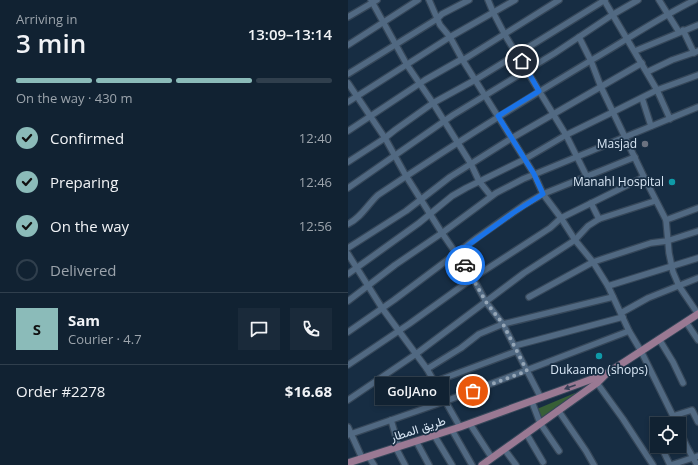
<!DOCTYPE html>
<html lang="en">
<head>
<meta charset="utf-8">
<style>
	body { margin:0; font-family:"Open Sans",Vazirmatn,sans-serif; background:#1a2a3a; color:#f1f3f6; height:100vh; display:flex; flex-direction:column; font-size:15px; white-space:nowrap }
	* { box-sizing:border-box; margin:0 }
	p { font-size:13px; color:#9ca4ac }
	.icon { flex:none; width:22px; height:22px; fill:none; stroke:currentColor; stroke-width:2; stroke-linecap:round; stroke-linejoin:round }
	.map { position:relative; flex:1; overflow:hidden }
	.panel { display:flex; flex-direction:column; background:#112232; width:348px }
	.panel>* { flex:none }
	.buttons { position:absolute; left:302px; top:417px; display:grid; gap:8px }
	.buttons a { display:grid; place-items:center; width:36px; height:36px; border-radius:0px; background:#112232; box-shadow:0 2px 6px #0003,0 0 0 1px #303f4d; font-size:20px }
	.pin { position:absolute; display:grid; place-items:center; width:34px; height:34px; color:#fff; margin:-17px; border:2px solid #fff; border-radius:50%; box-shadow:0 1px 4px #0007 }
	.courier { position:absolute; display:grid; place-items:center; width:40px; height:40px; margin:-20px; border:3px solid #1a73e8; border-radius:50%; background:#fff; color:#222; box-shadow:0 1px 5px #0007 }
	.bubble { position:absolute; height:28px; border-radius:0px; background:#112232; box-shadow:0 2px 6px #0003,0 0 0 1px #303f4d; font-size:13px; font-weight:600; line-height:28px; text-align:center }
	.head em { font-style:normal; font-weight:600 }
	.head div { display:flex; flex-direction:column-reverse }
	.head { display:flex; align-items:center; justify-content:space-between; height:68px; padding:0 16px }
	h1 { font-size:26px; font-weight:600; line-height:30px }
	.bar { display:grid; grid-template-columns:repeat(4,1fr); gap:6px 4px; align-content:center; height:48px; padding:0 16px }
	.bar i { height:5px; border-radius:3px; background:#303f4d }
	.bar .current { background:#8bbbb9 }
	.bar p { grid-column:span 4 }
	.line { display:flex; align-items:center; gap:10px; padding:0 16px; border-top:1px solid #303f4d }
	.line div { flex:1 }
	.round { display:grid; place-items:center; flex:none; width:42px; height:42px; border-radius:0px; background:#1a2a3a }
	ol { padding:0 16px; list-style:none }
	li { display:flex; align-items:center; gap:12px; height:44px }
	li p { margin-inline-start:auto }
	li .icon { padding:4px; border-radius:50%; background:#8bbbb9; color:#111; stroke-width:4 }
	li:last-child { color:#9ca4ac }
	li i { width:22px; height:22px; border:2px solid #303f4d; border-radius:50% }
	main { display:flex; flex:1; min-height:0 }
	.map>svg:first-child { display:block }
</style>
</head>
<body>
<main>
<section class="panel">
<div class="head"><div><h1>3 min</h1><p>Arriving in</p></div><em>13:09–13:14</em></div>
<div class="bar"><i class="current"></i><i class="current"></i><i class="current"></i><i></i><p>On the way · 430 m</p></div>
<ol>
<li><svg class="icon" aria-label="check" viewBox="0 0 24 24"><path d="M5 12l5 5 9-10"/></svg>Confirmed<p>12:40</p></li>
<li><svg class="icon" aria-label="check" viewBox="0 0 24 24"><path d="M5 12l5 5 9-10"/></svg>Preparing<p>12:46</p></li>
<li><svg class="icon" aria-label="check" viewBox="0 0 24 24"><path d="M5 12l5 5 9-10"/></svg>On the way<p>12:56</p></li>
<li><i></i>Delivered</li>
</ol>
<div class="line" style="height:72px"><b class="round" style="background:#8bbbb9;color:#111">S</b><div><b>Sam</b><p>Courier · 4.7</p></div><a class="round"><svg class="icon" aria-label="chat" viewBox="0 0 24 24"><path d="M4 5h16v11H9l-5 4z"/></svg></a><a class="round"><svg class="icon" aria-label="phone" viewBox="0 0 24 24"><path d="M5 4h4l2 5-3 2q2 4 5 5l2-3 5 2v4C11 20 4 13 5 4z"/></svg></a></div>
<div class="line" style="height:52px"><div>Order #2278</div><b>$16.68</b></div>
</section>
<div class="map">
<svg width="350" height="465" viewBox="0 0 350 465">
	<rect width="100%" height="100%" fill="#172d43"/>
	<polygon fill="#375f36" points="227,393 228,395 194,419 189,409"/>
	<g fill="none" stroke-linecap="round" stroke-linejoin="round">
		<defs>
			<g id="minor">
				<polyline points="23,0 59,65 85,103 123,164 131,181 143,196"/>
				<polyline points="81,0 92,25 102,37 114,59 186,174 195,194 213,218 227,240 245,262 260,286 281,331 293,351 329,424"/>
				<polyline points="140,0 145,12 157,35 218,135 239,177"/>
				<polyline points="256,0 309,90 322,119"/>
				<polyline points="311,0 331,32"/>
				<polyline points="0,17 29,0"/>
				<polyline points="335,30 346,53"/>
				<polyline points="231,37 243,61 253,87 296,177"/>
				<polyline points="0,45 70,0"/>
				<polyline points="287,51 350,25"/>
				<polyline points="115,60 211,0"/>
				<polyline points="299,72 324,60 350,51"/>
				<polyline points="0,74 89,19 94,14 121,0"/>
				<polyline points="0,83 37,138 58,176 94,233 125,278 138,302 155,324 193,398"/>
				<polyline points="294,98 303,126"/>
				<polyline points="0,102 102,37 167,0"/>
				<polyline points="0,131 77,80 114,59"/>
				<polyline points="0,162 37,138 47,130 85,103 127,80 257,0"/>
				<polyline points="0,188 105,115 207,53 264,15 290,0"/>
				<polyline points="243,203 251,219"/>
				<polyline points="318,220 350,208"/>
				<path d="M0,224c13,-6 20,-20 30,-29 70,-47 140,-91 212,-134 35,-20 68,-43 105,-61"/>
				<polyline points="0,248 58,211 102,177 164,138 294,63"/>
				<polyline points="0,254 34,308 79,369 112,427"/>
				<polyline points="0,274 71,223 104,196 118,188 177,159 218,135 265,112 309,90 350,75"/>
				<polyline points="260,286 350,258"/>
				<polyline points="181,297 245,262 303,243 319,241 350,231"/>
				<polyline points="0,301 47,265 94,233 148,193 175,179 350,107"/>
				<polyline points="273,313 300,298 350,278"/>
				<polyline points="338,322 350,340"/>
				<polyline points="0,332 46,300 130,237 176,205 195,194 287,157"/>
				<polyline points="311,339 325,362 335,383"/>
				<polyline points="166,346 275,317"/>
				<polyline points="0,365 61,324 125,278 202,228 213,218 296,177 318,220 321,253 325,272 331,286 350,314"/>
				<polyline points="79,369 113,348 131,334 155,324 265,297"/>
				<polyline points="249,383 275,419 305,465"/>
				<polyline points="0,400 68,354 176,273 227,240 240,226 251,219 307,201"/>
				<polyline points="41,400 73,391 86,382 169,351"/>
				<polyline points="184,402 192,423 211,451"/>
				<polyline points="210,410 238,451 246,465"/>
				<polyline points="325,416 344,410 350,422"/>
				<polyline points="43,420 51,447"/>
				<polyline points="122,424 144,458"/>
				<polyline points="0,427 14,458"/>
				<polyline points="331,429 339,447 349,465"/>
				<polyline points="104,430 124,465"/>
				<polyline points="306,432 309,438"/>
				<polyline points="178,433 195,462"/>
				<polyline points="0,435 98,401 281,331"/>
				<polyline points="86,435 104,465"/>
				<polyline points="68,441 81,465"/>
				<polyline points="313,446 322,465"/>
				<polyline points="48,448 57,465"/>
				<polyline points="157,450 168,465"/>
				<polyline points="21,457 26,465"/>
				<polyline points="323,465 350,456"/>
			</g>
			<g id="major">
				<polyline points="0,463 112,427 258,374"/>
				<polyline points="134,465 249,383 258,374 350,314"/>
			</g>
		</defs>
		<use href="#minor" stroke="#364759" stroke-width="8"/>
		<use href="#major" stroke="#364759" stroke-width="9"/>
		<use href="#minor" stroke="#516982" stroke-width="5.5"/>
		<use href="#major" stroke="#9a7993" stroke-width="7"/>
	</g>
	<defs><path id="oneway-solid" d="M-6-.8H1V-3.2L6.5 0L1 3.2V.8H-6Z"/></defs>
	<use fill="#384057" href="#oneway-solid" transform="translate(222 387) rotate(160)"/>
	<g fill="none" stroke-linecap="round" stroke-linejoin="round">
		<polyline stroke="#95a6b7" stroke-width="4" stroke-dasharray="0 7.2" points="117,265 138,302 155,324 179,371 125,391"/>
		<polyline stroke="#1a73e8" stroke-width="5" points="117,265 108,254 165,213 195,194 186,174 150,116 191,91 174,61"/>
	</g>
	<circle fill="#6b7280" stroke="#172d43" stroke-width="1.5" cx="297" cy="144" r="4"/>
	<g fill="#0f9aa8" stroke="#172d43" stroke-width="1.5">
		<circle cx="324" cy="182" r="4"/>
		<circle cx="251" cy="356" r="4"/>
	</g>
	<g text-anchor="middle" stroke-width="3.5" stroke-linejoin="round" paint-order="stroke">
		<g font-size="12" fill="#d9e7f5" stroke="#172d43" text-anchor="end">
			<text x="289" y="148">Masjad</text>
			<text x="316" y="186">Manahl Hospital</text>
			<text x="251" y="374" text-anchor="middle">Dukaamo (shops)</text>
		</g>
		<g font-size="12" fill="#d9e7f5" stroke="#172d43">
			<text transform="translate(70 429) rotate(-18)" y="4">طريق المطار</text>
		</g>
	</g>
</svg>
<div class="buttons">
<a><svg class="icon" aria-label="locate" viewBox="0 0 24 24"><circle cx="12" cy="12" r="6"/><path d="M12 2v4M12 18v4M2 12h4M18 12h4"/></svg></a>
</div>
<div class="pin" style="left:125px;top:391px;background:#ea580c"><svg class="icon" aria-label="bag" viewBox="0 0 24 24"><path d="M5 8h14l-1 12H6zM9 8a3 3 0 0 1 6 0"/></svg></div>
<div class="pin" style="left:174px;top:61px;background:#1f2937"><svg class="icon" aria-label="home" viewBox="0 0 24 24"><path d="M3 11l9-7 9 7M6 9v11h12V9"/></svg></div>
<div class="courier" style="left:117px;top:265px"><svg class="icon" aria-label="car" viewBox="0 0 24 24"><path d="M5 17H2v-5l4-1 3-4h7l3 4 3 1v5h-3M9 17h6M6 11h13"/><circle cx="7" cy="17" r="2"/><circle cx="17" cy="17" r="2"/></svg></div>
<div class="bubble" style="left:27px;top:377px;width:74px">GolJAno</div>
</div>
</main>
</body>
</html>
